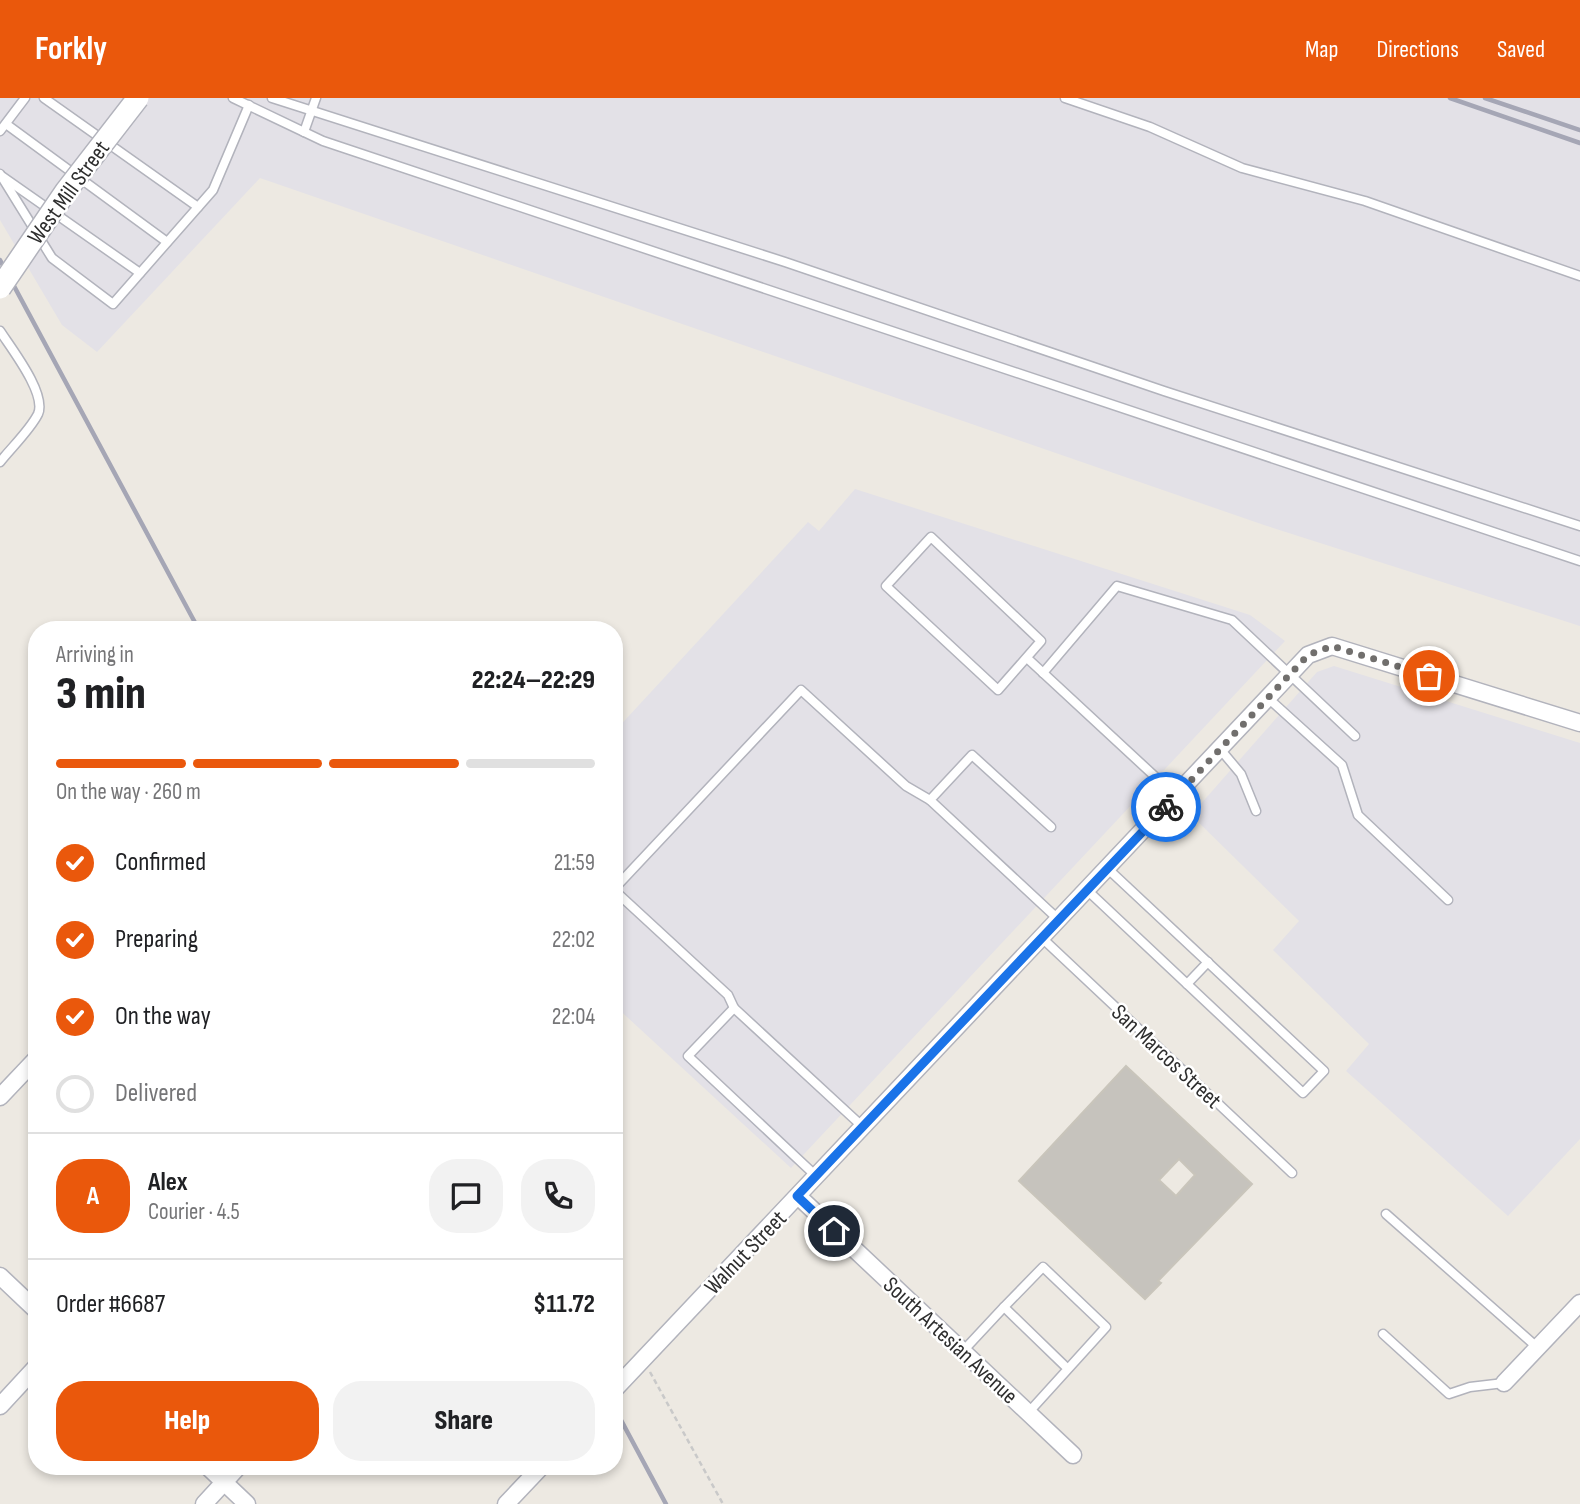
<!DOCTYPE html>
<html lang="en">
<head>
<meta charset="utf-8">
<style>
	body { margin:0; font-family:"Sofia Sans Condensed",sans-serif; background:#f2f2f2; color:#202124; height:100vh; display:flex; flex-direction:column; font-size:26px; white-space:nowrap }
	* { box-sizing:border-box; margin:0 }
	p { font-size:23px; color:#757577 }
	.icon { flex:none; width:38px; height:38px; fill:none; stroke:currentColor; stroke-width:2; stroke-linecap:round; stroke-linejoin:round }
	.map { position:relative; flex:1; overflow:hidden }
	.side { position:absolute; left:28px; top:523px; width:595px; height:854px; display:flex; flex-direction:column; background:#fff; border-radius:28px; box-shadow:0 4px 10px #0003 }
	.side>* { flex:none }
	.pin { position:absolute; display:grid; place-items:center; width:60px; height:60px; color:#fff; margin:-30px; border:4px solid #fff; border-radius:50%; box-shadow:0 2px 7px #0007 }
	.courier { position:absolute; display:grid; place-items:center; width:70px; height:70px; margin:-35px; border:5px solid #1a73e8; border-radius:50%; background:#fff; color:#222; box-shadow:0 2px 9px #0007 }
	.head em { font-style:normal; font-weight:800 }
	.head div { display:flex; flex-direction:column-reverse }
	.head { display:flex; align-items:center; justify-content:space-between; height:119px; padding:0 28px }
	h1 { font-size:46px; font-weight:800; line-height:52px }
	.bar { display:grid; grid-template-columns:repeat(4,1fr); gap:10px 7px; align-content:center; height:84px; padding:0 28px }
	.bar i { height:9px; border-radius:5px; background:#e0e0e0 }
	.bar .on { background:#ea580c }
	.bar p { grid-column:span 4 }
	.line { display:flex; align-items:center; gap:18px; padding:0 28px; border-top:2px solid #e0e0e0 }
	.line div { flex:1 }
	.round { display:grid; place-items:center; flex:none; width:74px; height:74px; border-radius:28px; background:#f2f2f2 }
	ol { padding:0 28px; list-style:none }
	li { display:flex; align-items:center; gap:21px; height:77px }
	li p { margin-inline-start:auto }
	li .icon { padding:7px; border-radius:50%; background:#ea580c; color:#fff; stroke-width:4 }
	li:last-child { color:#757577 }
	li i { width:38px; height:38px; border:4px solid #e0e0e0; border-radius:50% }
	.action { display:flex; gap:14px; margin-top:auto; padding:14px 28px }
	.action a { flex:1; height:80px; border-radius:28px; background:#ea580c; color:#fff; font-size:28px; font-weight:800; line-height:80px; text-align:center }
	.action a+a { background:#f2f2f2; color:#202124 }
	header { display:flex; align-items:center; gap:42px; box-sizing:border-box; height:98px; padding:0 35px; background:#ea580c; color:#fff }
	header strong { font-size:33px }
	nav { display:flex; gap:38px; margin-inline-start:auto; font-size:24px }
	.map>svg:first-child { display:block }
</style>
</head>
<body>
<header>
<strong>Forkly</strong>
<nav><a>Map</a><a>Directions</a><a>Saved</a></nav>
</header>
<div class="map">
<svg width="1580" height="1406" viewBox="0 0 1580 1406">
	<rect width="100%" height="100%" fill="#ede9e2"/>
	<g fill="#e3e1e7">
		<polygon points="0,0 1580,0 1580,528 1264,427 260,80 97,254 62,227 0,122"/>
		<polygon points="855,391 1250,517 1285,543 791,1070 614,907 614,634 808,424 819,433"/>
		<polygon points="1334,568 1580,645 1580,1041 1508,1118 1346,973 1369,946 1273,852 1299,823 1191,717 1317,574"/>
	</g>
	<path fill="#c6c3bd" stroke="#c9c5bb" stroke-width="2" fill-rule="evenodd" d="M1126,968l126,118 -94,97 3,2 -16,16 -126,-118zM1179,1061l16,16 -19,21 -17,-16z"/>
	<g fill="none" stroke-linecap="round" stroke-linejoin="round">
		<defs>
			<g id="service">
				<polyline points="44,0 198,109"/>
				<polyline points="233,0 323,43 1580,463"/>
				<polyline points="272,0 785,164 1164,293 1580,428"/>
				<polyline points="1065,0 1150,29 1242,70 1365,103 1580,178"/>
				<polyline points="6,26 167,144"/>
				<polyline points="0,33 25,0"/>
				<polyline points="304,34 316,0"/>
				<polyline points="0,76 52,160 113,206 213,92 249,7"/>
				<polyline points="3,79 140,175"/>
				<path d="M0,233c11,17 47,63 38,83 -8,16 -27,34 -38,48"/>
				<polygon points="931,439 1041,543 998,592 886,488"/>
				<polyline points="1027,560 1176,698"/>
				<polyline points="1043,575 1117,488 1232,522 1355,638"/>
				<polyline points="1268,600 1342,667 1358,717 1448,802"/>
				<polyline points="1220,651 1241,676 1256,713"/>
				<polyline points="1051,729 972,657 930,702 1059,822"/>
				<polyline points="614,791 801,592 906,688 930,702"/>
				<polyline points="614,792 728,897 734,910"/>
				<polyline points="1087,792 1303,995 1324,973 1107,770"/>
				<polyline points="1042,840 1292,1075"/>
				<polyline points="1187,886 1208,864"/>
				<polyline points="816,1078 688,958 734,910 863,1029"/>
				<polyline points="1386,1116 1538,1250"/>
				<polyline points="1383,1236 1449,1296 1470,1289 1504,1285"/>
				<polyline points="963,1253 1004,1209"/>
				<polyline points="1028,1315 1106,1229 1043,1169 1004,1209 1068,1271"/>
			</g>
			<g id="minor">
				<polyline points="0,999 37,960"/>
				<polyline points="798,1098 1073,1357"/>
				<polyline points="0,1178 37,1213"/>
				<polyline points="1504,1285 1580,1205"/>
				<polyline points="614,1292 1308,557 1332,548 1580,625"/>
				<polyline points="0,1308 37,1268"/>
				<polyline points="207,1368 247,1406"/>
				<polyline points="204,1406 239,1368"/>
				<polyline points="506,1406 542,1368"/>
			</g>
		</defs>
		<use href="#service" stroke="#b2b3bc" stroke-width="11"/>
		<use href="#minor" stroke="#b2b3bc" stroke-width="19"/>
		<polyline stroke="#c9c9c9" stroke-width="2.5" stroke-dasharray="5 3.5" stroke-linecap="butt" points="650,1274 723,1406"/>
		<use href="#service" stroke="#fff" stroke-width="8"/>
		<use href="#minor" stroke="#fff" stroke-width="16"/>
		<g stroke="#a5a6b5" stroke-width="4.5">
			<polyline points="1450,0 1580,45"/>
			<polyline points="1485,0 1580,32"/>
			<polyline points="0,162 199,532"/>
			<polyline points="614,1309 666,1406"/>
		</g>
		<defs>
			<polyline id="secondary-bridge" points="0,190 66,93 138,0"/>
		</defs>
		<use href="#secondary-bridge" stroke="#b2b3bc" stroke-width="24" stroke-linecap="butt"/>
		<use href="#secondary-bridge" stroke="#fff" stroke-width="21"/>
	</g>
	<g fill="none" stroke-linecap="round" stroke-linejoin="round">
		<polyline stroke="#716f6d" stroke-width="7" stroke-dasharray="0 12.6" points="1166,709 1308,557 1332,548 1429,578"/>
		<polyline stroke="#1a73e8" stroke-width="9" points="834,1133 797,1098 1166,709"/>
	</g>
	<g text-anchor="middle" stroke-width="5" stroke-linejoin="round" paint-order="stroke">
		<g font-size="23" fill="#2e2e2e" stroke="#fff">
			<text transform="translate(68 94) rotate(-54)" y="8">West Mill Street</text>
			<text transform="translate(1167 958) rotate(43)" y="8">San Marcos Street</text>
			<text transform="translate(745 1154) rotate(-46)" y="8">Walnut Street</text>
			<text transform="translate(951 1242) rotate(43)" y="8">South Artesian Avenue</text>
		</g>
	</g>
</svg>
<div class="pin" style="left:1429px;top:578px;background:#ea580c"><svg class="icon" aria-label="bag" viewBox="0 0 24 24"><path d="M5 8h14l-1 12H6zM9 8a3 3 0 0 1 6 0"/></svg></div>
<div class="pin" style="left:834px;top:1133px;background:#1f2937"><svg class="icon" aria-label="home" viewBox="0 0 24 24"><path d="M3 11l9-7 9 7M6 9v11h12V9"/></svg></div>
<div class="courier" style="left:1166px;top:709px"><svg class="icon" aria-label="bike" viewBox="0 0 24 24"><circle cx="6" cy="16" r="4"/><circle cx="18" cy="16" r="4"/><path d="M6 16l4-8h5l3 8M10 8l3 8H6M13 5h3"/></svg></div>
<section class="side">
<div class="head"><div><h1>3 min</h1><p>Arriving in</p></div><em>22:24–22:29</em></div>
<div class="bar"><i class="on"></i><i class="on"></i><i class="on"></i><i></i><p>On the way · 260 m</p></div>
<ol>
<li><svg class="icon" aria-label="check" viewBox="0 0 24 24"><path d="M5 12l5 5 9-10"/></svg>Confirmed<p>21:59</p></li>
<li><svg class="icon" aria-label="check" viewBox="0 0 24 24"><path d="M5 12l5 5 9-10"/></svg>Preparing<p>22:02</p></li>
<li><svg class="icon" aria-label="check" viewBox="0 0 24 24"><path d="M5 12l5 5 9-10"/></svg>On the way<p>22:04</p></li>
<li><i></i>Delivered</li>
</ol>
<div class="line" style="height:126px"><b class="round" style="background:#ea580c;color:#fff">A</b><div><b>Alex</b><p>Courier · 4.5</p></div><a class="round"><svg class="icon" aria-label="chat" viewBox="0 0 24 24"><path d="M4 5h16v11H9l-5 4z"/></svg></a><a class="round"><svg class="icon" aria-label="phone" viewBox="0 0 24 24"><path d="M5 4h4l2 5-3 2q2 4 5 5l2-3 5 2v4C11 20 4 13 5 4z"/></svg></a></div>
<div class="line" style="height:91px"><div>Order #6687</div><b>$11.72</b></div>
<div class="action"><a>Help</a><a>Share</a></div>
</section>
</div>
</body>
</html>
